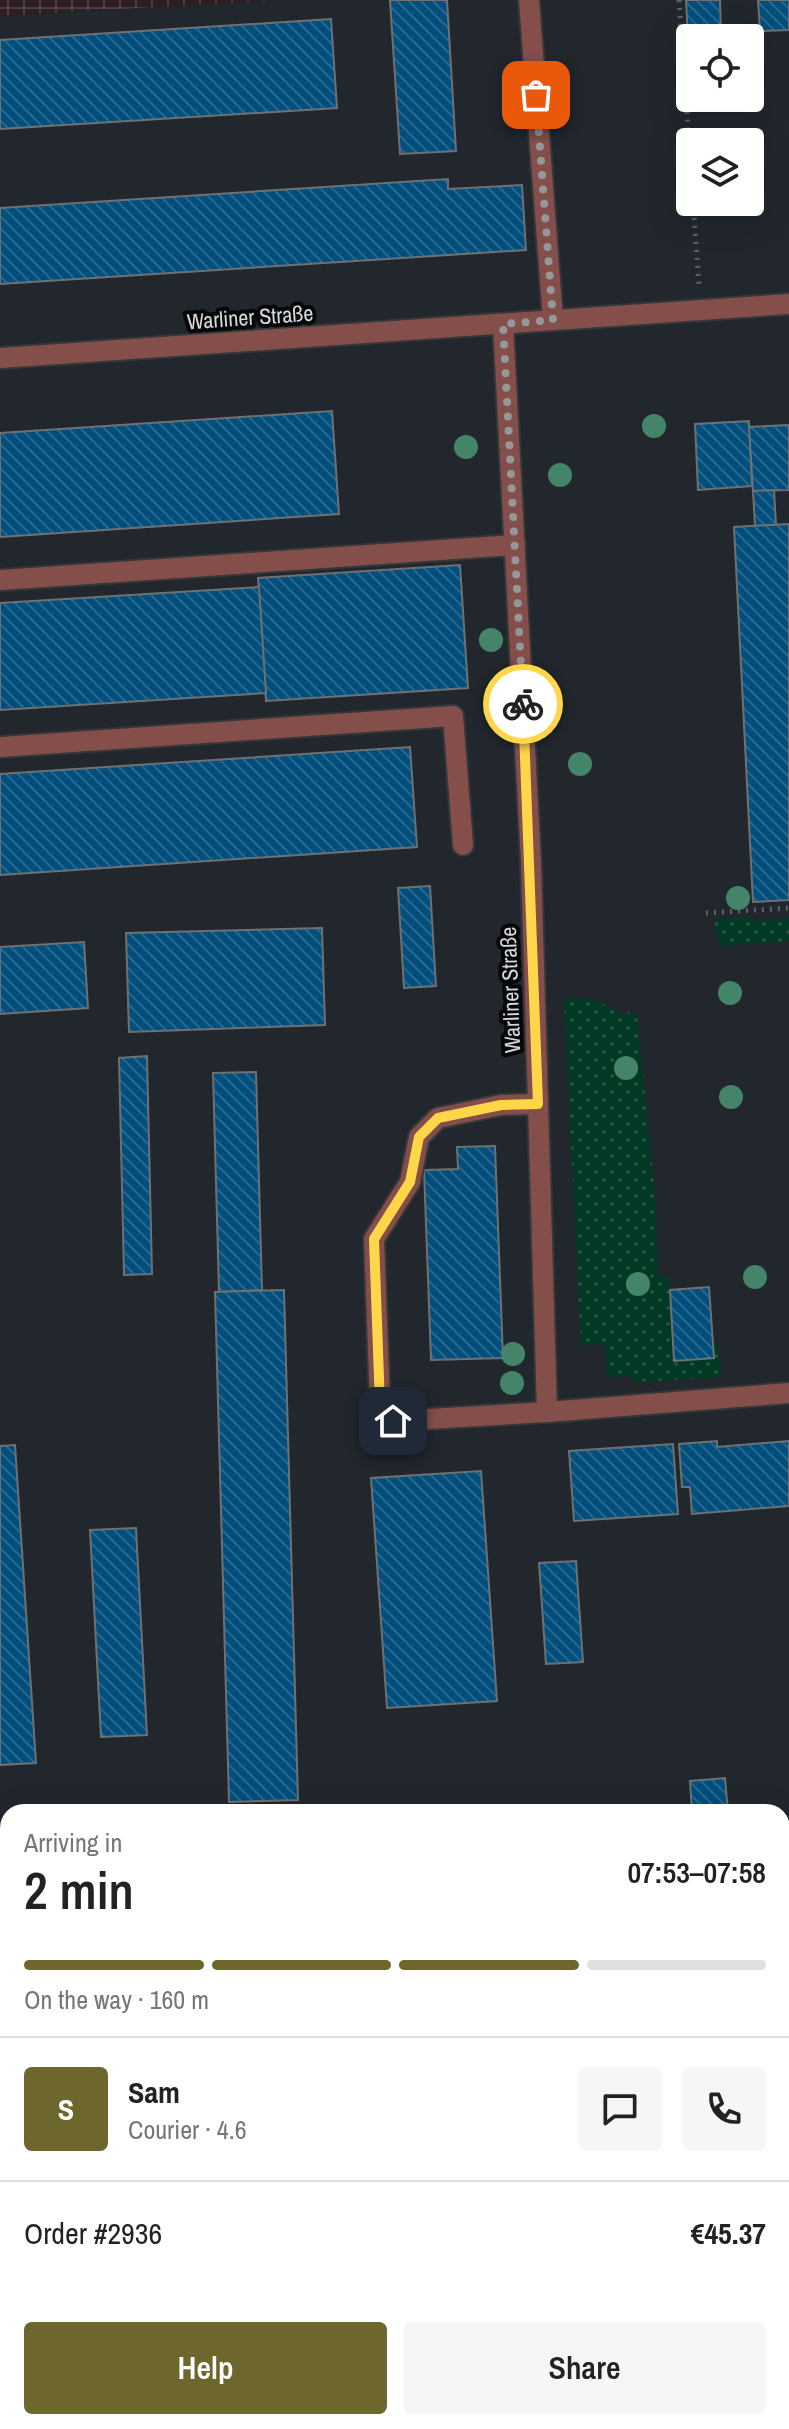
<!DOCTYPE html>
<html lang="en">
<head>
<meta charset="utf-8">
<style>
	body { margin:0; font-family:"Archivo Narrow",sans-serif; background:#f6f6f6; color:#222; height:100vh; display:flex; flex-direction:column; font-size:30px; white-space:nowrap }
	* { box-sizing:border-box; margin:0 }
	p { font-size:26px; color:#767676 }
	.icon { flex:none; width:44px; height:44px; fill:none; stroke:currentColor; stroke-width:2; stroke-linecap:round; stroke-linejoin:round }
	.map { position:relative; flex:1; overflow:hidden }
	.details { position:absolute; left:0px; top:1804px; width:790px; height:626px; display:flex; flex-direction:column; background:#fff; border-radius:24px 24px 0 0; box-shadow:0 8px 32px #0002 }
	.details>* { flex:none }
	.fabs { position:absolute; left:676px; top:24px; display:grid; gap:16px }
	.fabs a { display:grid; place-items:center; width:88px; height:88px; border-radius:8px; background:#fff; box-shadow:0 8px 32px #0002; font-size:40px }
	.pin { position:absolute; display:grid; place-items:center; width:68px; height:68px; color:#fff; margin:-34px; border-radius:16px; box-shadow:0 4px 12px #0006 }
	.courier { position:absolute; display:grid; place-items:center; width:80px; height:80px; margin:-40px; border:6px solid #ffd54a; border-radius:50%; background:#fff; color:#222; box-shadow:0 2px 10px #0007 }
	.head em { font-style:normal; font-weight:600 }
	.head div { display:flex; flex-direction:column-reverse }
	.head { display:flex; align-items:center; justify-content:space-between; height:136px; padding:0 24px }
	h1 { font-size:52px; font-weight:600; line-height:60px }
	.bar { display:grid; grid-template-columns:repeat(4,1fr); gap:12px 8px; align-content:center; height:96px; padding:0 24px }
	.bar i { height:10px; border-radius:6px; background:#e0e0e0 }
	.bar .selected { background:#6d672d }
	.bar p { grid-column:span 4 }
	.line { display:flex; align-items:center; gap:20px; padding:0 24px; border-top:2px solid #e0e0e0 }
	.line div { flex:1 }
	.round { display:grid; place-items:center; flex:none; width:84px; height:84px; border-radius:8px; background:#f6f6f6 }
	.action { display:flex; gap:16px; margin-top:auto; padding:16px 24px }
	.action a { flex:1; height:92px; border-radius:8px; background:#6d672d; color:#fff; font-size:32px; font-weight:600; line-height:92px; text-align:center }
	.action a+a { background:#f6f6f6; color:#222 }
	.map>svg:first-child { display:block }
</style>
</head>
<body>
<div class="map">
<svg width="789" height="2429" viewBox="0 0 789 2429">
	<defs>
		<pattern id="industrial-grid" width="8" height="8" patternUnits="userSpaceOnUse" patternTransform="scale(2)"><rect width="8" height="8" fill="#2f1d24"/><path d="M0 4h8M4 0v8" fill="none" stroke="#4c3d43"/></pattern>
		<pattern id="grass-dots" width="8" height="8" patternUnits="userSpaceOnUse" patternTransform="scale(2)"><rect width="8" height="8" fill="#023925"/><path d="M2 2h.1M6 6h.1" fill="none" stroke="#265544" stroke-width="1.8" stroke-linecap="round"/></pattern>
		<pattern id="building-back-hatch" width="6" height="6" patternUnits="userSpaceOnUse" patternTransform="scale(2)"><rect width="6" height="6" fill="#024e7c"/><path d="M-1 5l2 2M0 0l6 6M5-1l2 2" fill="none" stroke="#26678e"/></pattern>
	</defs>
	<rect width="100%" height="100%" fill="#1b1d1f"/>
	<path fill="#21272d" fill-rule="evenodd" d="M276,0h513v2429h-789v-2413zM690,38h60v60h-60zM690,142h60v60h-60zM8,1812h774v610h-774z"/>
	<polygon fill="url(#industrial-grid)" points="0,0 276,0 0,16"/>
	<g fill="url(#grass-dots)">
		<polygon points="750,917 752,921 789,918 789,941 720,946 714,919"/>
		<polygon points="572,997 598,1001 625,1016 629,1011 637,1017 655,1192 658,1277 669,1277 674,1360 713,1358 713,1345 718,1345 722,1371 714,1378 633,1382 632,1376 607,1377 605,1344 581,1345 564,1001"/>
	</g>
	<g fill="url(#building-back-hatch)" stroke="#6e7173" stroke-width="2">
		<polygon points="390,0 447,0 456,151 400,154"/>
		<polygon points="686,0 720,0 721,38 690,38 688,40"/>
		<polygon points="758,0 789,0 789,30 760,31"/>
		<polygon points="331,19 337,108 0,129 0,40"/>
		<polygon points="448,179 448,189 522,185 526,250 0,284 0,208"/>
		<polygon points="332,411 339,514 0,537 0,433"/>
		<polygon points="749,421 752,486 698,490 695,424"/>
		<polygon points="789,425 789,490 753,491 749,427"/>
		<polygon points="774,490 776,525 755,526 753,491"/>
		<polygon points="789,524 789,900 753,902 734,527"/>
		<polygon points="460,565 468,688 266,701 258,578"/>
		<polygon points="259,587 266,693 0,710 0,603"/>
		<polygon points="410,747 417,847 0,875 0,774"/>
		<polygon points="430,886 436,986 404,988 398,888"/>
		<polygon points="322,928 325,1025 129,1032 126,933"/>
		<polygon points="84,942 88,1008 0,1014 0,947"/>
		<polygon points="147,1056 152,1274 124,1275 119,1058"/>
		<polygon points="256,1072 262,1290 219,1292 213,1073"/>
		<polygon points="495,1146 503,1358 431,1360 424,1170 458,1169 457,1147"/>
		<polygon points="709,1287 714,1358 674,1361 670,1290"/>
		<polygon points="284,1290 298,1800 229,1802 215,1292"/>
		<polygon points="717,1441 717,1447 789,1441 789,1506 692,1514 690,1487 682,1487 679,1444"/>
		<polygon points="673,1444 678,1514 574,1521 569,1451"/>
		<polygon points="15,1445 36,1763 0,1765 0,1446"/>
		<polygon points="481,1471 497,1701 387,1708 371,1478"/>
		<polygon points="136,1528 147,1735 101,1737 90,1530"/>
		<polygon points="576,1561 583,1662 546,1664 539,1563"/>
		<polygon points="725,1778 728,1812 692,1812 690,1781"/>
		<rect x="782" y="1828" width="7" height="74"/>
		<polygon points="8,1994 8,2209 0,2209 0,1995"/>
		<polygon points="0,2382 8,2382 8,2422 43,2422 43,2429 0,2429"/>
		<rect x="252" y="2422" width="419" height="7"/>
	</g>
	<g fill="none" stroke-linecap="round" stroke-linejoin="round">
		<defs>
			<g id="minor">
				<polyline points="529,0 553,320"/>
				<polyline points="503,324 531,863 547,1412 789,1393"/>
				<polyline points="0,358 789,304"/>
				<polyline points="0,580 515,545"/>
				<polyline points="0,747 453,716 463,845"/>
				<polyline points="538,1104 501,1105 438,1118 419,1137 410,1182 374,1239 380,1406 393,1421 547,1412"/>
			</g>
		</defs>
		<use href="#minor" stroke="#353739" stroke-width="24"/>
		<g stroke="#606163" stroke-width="5" stroke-dasharray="2 6" stroke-linecap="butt">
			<polyline points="679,0 690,156"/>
			<polyline points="693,202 699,285"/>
			<polyline points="706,913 789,908"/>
		</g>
		<use href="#minor" stroke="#844f4b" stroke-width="20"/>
	</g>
	<g fill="#44856a">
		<circle cx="654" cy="426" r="12"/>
		<circle cx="466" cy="447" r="12"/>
		<circle cx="560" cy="475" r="12"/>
		<circle cx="491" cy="640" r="12"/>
		<circle cx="580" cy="764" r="12"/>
		<circle cx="738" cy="898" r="12"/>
		<circle cx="730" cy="993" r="12"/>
		<circle cx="626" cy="1068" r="12"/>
		<circle cx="731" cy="1097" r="12"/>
		<circle cx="755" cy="1277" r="12"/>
		<circle cx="638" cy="1284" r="12"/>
		<circle cx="513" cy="1354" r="12"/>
		<circle cx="512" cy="1383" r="12"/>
	</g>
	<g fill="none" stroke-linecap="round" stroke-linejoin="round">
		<polyline stroke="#969799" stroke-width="8" stroke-dasharray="0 14.4" points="523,704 503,324 553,320 536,95"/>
		<polyline stroke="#ffd54a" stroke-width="10" points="393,1421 380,1406 374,1239 410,1182 419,1137 438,1118 501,1105 538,1104 523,704"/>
	</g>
	<g text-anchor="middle" stroke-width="8" stroke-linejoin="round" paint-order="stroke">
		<g font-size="22" fill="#d8d9db" stroke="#060708">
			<text transform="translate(250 317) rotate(-4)" y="8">Warliner Straße</text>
			<text transform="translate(510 990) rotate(-92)" y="8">Warliner Straße</text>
		</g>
	</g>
</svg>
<div class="fabs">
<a><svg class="icon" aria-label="locate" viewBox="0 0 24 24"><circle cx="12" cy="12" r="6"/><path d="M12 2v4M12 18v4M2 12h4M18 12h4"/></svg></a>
<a><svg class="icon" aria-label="layers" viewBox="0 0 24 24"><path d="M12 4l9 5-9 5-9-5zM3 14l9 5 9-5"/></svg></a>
</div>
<div class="pin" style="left:536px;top:95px;background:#ea580c"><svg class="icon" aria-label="bag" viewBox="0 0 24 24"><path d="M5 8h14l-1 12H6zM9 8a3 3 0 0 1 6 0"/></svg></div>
<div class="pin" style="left:393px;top:1421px;background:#1f2937"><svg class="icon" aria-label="home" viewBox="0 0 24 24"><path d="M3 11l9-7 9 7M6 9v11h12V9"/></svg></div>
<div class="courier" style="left:523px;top:704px"><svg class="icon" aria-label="bike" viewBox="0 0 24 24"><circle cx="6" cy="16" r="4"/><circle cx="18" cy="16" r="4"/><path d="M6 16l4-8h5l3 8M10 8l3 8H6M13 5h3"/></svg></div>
<section class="details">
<div class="head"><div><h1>2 min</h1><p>Arriving in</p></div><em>07:53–07:58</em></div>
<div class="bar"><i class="selected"></i><i class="selected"></i><i class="selected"></i><i></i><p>On the way · 160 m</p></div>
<div class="line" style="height:144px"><b class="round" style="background:#6d672d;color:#fff">S</b><div><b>Sam</b><p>Courier · 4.6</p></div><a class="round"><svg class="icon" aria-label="chat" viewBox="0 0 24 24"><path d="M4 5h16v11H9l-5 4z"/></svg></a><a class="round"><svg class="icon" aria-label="phone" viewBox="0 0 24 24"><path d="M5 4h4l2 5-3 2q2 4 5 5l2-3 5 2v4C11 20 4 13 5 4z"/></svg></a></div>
<div class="line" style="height:104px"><div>Order #2936</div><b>€45.37</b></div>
<div class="action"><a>Help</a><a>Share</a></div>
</section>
</div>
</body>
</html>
